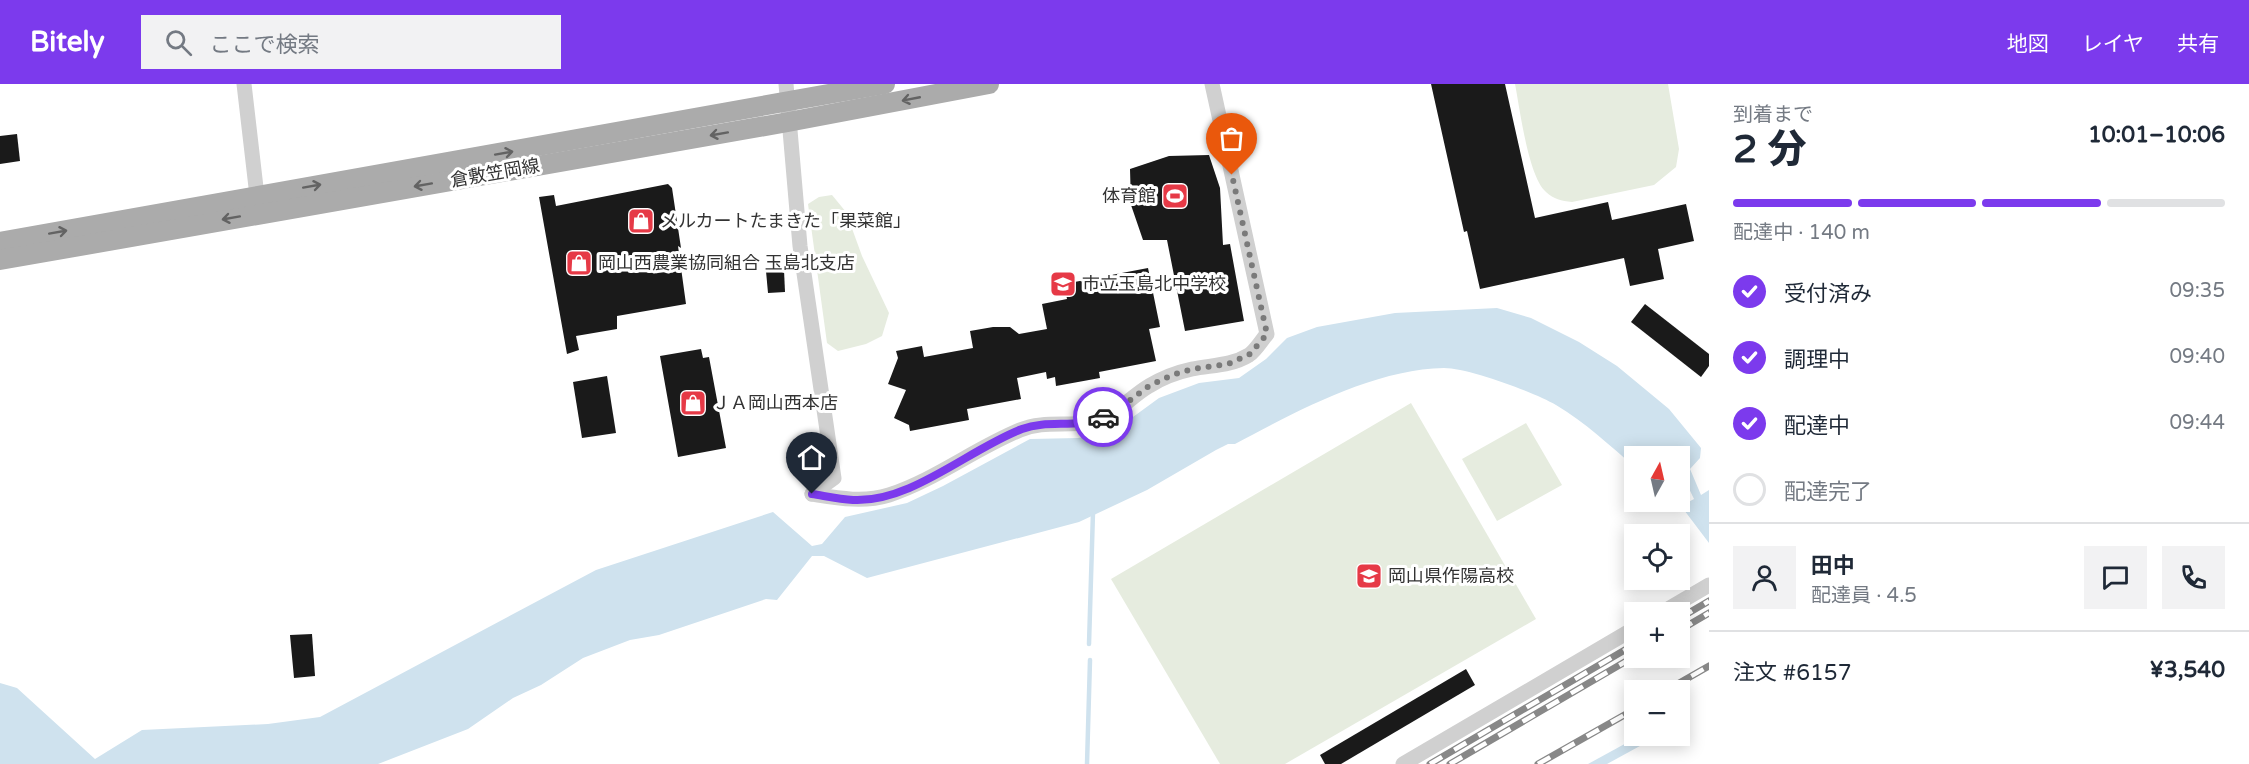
<!DOCTYPE html>
<html lang="ja">
<head>
<meta charset="utf-8">
<style>
	body { margin:0; font-family:"Varela Round","Noto Sans JP",sans-serif; background:#f2f2f3; color:#1f2937; height:100vh; display:flex; flex-direction:column; font-size:22px; white-space:nowrap }
	* { box-sizing:border-box; margin:0 }
	p { font-size:20px; color:#747a83 }
	.icon { flex:none; width:33px; height:33px; fill:none; stroke:currentColor; stroke-width:2; stroke-linecap:round; stroke-linejoin:round }
	.map { position:relative; flex:1; overflow:hidden }
	.panel { display:flex; flex-direction:column; background:#fff; width:540px }
	.panel>* { flex:none }
	.needle { width:39px; rotate:8deg }
	.buttons { position:absolute; left:1624px; top:362px; display:grid; gap:12px }
	.buttons a { display:grid; place-items:center; width:66px; height:66px; border-radius:0px; background:#fff; box-shadow:0 3px 15px #0003; font-size:30px }
	.pin { position:absolute; display:grid; place-items:center; width:51px; height:51px; color:#fff; margin:-62px -26px; border-radius:50% 50% 50% 0; rotate:-45deg; box-shadow:0 0 6px #0007 }
	.pin .icon { rotate:45deg }
	.courier { position:absolute; display:grid; place-items:center; width:60px; height:60px; margin:-30px; border:4px solid #7c3aed; border-radius:50%; background:#fff; color:#222; box-shadow:0 2px 8px #0007 }
	.headline em { font-style:normal; font-weight:800 }
	.headline div { display:flex; flex-direction:column-reverse }
	.headline { display:flex; align-items:center; justify-content:space-between; height:102px; padding:0 24px }
	h1 { font-size:39px; font-weight:800; line-height:45px }
	.bar { display:grid; grid-template-columns:repeat(4,1fr); gap:9px 6px; align-content:center; height:72px; padding:0 24px }
	.bar i { height:8px; border-radius:4px; background:#e0e1e3 }
	.bar .active { background:#7c3aed }
	.bar p { grid-column:span 4 }
	.line { display:flex; align-items:center; gap:15px; padding:0 24px; border-top:2px solid #e0e1e3 }
	.line div { flex:1 }
	.round { display:grid; place-items:center; flex:none; width:63px; height:63px; border-radius:0px; background:#f2f2f3 }
	ol { padding:0 24px; list-style:none }
	li { display:flex; align-items:center; gap:18px; height:66px }
	li p { margin-inline-start:auto }
	li .icon { padding:6px; border-radius:50%; background:#7c3aed; color:#fff; stroke-width:4 }
	li:last-child { color:#747a83 }
	li i { width:33px; height:33px; border:3px solid #e0e1e3; border-radius:50% }
	header { display:flex; align-items:center; gap:36px; box-sizing:border-box; height:84px; padding:0 30px; background:#7c3aed; color:#fff }
	header strong { font-size:28px }
	nav { display:flex; gap:33px; margin-inline-start:auto; font-size:21px }
	.search { width:420px; height:54px; background:#f2f2f3; display:flex; align-items:center; gap:15px; box-sizing:border-box; padding:0 21px; border-radius:0px; color:#747a83; font-size:22px }
	main { display:flex; flex:1; min-height:0 }
	.map>svg:first-child { display:block }
</style>
</head>
<body>
<header>
<strong>Bitely</strong>
<div class="search"><svg class="icon" aria-label="search" viewBox="0 0 24 24"><circle cx="10" cy="10" r="6"/><path d="M15 15l6 6"/></svg>ここで検索</div>
<nav><a>地図</a><a>レイヤ</a><a>共有</a></nav>
</header>
<main>
<div class="map">
<svg width="1709" height="680" viewBox="0 0 1709 680">
	<rect width="100%" height="100%" fill="#fff"/>
	<g fill="#e6ecdf">
		<path d="M1515,0h153l11,65 -3,18 -22,18 -82,17c-11,-1 -18,-3 -26,-10 -18,-16 -26,-83 -31,-108z"/>
		<polygon points="832,111 846,128 862,172 889,229 882,252 866,260 838,267 827,259 808,120 819,113"/>
		<polygon points="1411,319 1536,535 1285,680 1220,680 1111,495"/>
		<polygon points="1526,339 1562,401 1497,437 1462,375"/>
	</g>
	<g fill="#cfe2ee">
		<path d="M1497,224l34,10 48,24 38,24 52,43 32,39 -1,10 -10,11 11,26 8,-5v53l-28,-37 13,-7 -12,-25 -2,-1v-17h-45v11c-25,-21 -50,-45 -79,-62 -23,-13 -87,-37 -112,-37 -70,1 -149,44 -209,76h-7l-12,6 -69,40 -68,32 -212,56 -43,-22h-12l-35,44 -11,-1 -107,36 -29,5 -47,18 -42,27 -28,13 -45,31 -90,35h-378v-81l17,5 78,71 47,-29 126,-6 52,-7 276,-147 177,-58 39,34 10,-2 23,-27 62,-14 36,-17 87,-47 48,-1 25,-4 30,-17 26,-19 40,-15 40,-5 27,-19 21,-21 30,-11 78,-14z"/>
		<polygon points="1641,651 1660,651 1607,680 1588,680"/>
	</g>
	<g fill="none" stroke-linecap="round" stroke-linejoin="round">
		<g stroke="#cfe2ee" stroke-width="4.5">
			<polyline points="1089,560 1093,428"/>
			<polyline points="1087,680 1090,576"/>
		</g>
	</g>
	<g fill="#1a1a1a">
		<polygon points="1431,0 1505,0 1535,134 1608,118 1612,136 1686,120 1694,157 1658,165 1664,195 1630,202 1624,174 1480,205 1467,147 1464,148"/>
		<polygon points="17,50 20,77 0,80 0,52"/>
		<polygon points="1209,71 1220,104 1223,161 1230,160 1244,237 1185,247 1167,156 1143,156 1131,121 1130,85 1169,72"/>
		<polygon points="668,100 672,104 681,164 678,162 686,220 617,232 617,245 576,252 579,266 567,270 539,113 554,111 556,122"/>
		<polygon points="1148,184 1160,243 1149,245 1156,277 1099,288 1100,294 1056,302 1055,293 1047,295 1046,288 1017,294 1021,315 967,325 969,336 910,347 909,341 894,334 906,306 888,300 898,274 896,267 922,262 924,273 973,264 970,247 993,243 1010,243 1019,250 1047,245 1042,220 1067,215 1064,200"/>
		<polygon points="784,186 785,208 768,209 766,187"/>
		<polygon points="1645,220 1709,270 1709,282 1701,293 1631,238"/>
		<polygon points="701,265 703,274 709,273 726,364 678,373 660,272"/>
		<polygon points="607,292 616,349 582,354 573,298"/>
		<polygon points="312,550 315,592 294,594 290,551"/>
		<polygon points="1466,585 1475,601 1341,680 1325,680 1320,671"/>
	</g>
	<g fill="none" stroke-linecap="round" stroke-linejoin="round">
		<g stroke="#d0d0d0" stroke-width="15">
			<polyline points="244,0 257,112"/>
			<polyline points="786,0 800,162 834,394 812,410"/>
			<path d="M812,410c25,4 51,9 77,1 46,-15 85,-46 131,-65 24,-10 47,-3 72,-8 23,-5 38,-25 57,-36 13,-8 29,-14 43,-17 19,-4 39,-3 57,-14 7,-5 12,-14 18,-21l-55,-250"/>
			<polyline points="1663,528 1709,501"/>
			<polyline points="1403,680 1635,544"/>
		</g>
		<g stroke="#ababab" stroke-width="20">
			<polyline points="0,158 885,0"/>
			<polyline points="0,176 788,38 989,0"/>
		</g>
		<defs>
			<g id="rail">
				<polyline points="1680,534 1709,517"/>
				<polyline points="1680,546 1709,529"/>
				<polyline points="1667,606 1709,582"/>
				<polyline points="1430,680 1635,560"/>
				<polyline points="1450,680 1635,572"/>
				<polyline points="1538,680 1635,625"/>
			</g>
		</defs>
		<use href="#rail" stroke="#888" stroke-width="7"/>
		<use href="#rail" stroke="#fff" stroke-width="4.5" stroke-dasharray="14" stroke-linecap="butt"/>
	</g>
	<defs><path id="oneway-shaft" d="M-6 0H5M1.5-3L5.5 0L1.5 3" fill="none" stroke-width="1.6" stroke-linecap="round" stroke-linejoin="round" transform="scale(1.5)"/></defs>
	<g stroke="#636363">
		<use href="#oneway-shaft" transform="translate(911 15) rotate(169)"/>
		<use href="#oneway-shaft" transform="translate(719 50) rotate(170)"/>
		<use href="#oneway-shaft" transform="translate(504 69) rotate(-10)"/>
		<use href="#oneway-shaft" transform="translate(423 101) rotate(170)"/>
		<use href="#oneway-shaft" transform="translate(312 102) rotate(-10)"/>
		<use href="#oneway-shaft" transform="translate(231 134) rotate(170)"/>
		<use href="#oneway-shaft" transform="translate(58 148) rotate(-10)"/>
	</g>
	<g fill="none" stroke-linecap="round" stroke-linejoin="round">
		<polyline stroke="#7a7a7a" stroke-width="6" stroke-dasharray="0 10.8" points="1103,333 1114,328 1149,302 1172,291 1192,285 1228,280 1250,270 1267,250 1232,91"/>
		<path stroke="#7c3aed" stroke-width="8" d="M812,410c13,2 27,5 41,6 58,3 116,-51 169,-71 27,-10 55,0 81,-12"/>
	</g>
	<defs>
		<symbol id="stadium-square" viewBox="-11 -11 22 22"><rect x="-9" y="-9" width="18" height="18" rx="4" fill="#e63946" stroke="#fff"/><path d="M0-5a6.5 5 0 1 0 0 10a6.5 5 0 1 0 0-10ZM-3.5-1.8h7v3.6h-7Z" fill="#fff"/></symbol>
		<symbol id="shop-square" viewBox="-11 -11 22 22"><rect x="-9" y="-9" width="18" height="18" rx="4" fill="#e63946" stroke="#fff"/><path d="M-5-2.5h2.3a2.7 3.5 0 0 1 5.4 0H5L5.5 6h-11ZM-1.5-2.5h3a1.5 2.3 0 0 0-3 0Z" fill="#fff"/></symbol>
		<symbol id="school-square" viewBox="-11 -11 22 22"><rect x="-9" y="-9" width="18" height="18" rx="4" fill="#e63946" stroke="#fff"/><path d="M0-5L7-2L0 1L-7-2ZM-4 1L0 2.5L4 1V4Q0 6-4 4Z" fill="#fff"/></symbol>
	</defs>
	<g fill-rule="evenodd">
		<use href="#stadium-square" x="1160" y="97" width="30" height="30"/>
		<use href="#shop-square" x="626" y="122" width="30" height="30"/>
		<use href="#shop-square" x="564" y="164" width="30" height="30"/>
		<use href="#school-square" x="1048" y="185" width="30" height="30"/>
		<use href="#shop-square" x="678" y="304" width="30" height="30"/>
		<use href="#school-square" x="1354" y="477" width="30" height="30"/>
	</g>
	<g text-anchor="middle" stroke-width="6" stroke-linejoin="round" paint-order="stroke">
		<g font-size="18" fill="#333" stroke="#fff">
			<text transform="translate(495 89) rotate(-10)" y="6">倉敷笠岡線</text>
		</g>
		<g font-size="18" fill="#333" stroke="#fff" text-anchor="start">
			<text x="1156" y="118" text-anchor="end">体育館</text>
			<text x="660" y="143">メルカートたまきた「果菜館」</text>
			<text x="598" y="185">岡山西農業協同組合 玉島北支店</text>
			<text x="1082" y="206">市立玉島北中学校</text>
			<text x="712" y="325">ＪＡ岡山西本店</text>
			<text x="1388" y="498">岡山県作陽高校</text>
		</g>
	</g>
</svg>
<div class="buttons">
<a><svg class="needle" viewBox="-14 -14 28 28"><path d="M0-13l5 13h-10z" fill="#e53935"/><path d="M0 13l5-13h-10z" fill="#747a83"/></svg></a>
<a><svg class="icon" aria-label="locate" viewBox="0 0 24 24"><circle cx="12" cy="12" r="6"/><path d="M12 2v4M12 18v4M2 12h4M18 12h4"/></svg></a>
<a>+</a>
<a>−</a>
</div>
<div class="pin" style="left:1232px;top:91px;background:#ea580c"><svg class="icon" aria-label="bag" viewBox="0 0 24 24"><path d="M5 8h14l-1 12H6zM9 8a3 3 0 0 1 6 0"/></svg></div>
<div class="pin" style="left:812px;top:410px;background:#1f2937"><svg class="icon" aria-label="home" viewBox="0 0 24 24"><path d="M3 11l9-7 9 7M6 9v11h12V9"/></svg></div>
<div class="courier" style="left:1103px;top:333px"><svg class="icon" aria-label="car" viewBox="0 0 24 24"><path d="M5 17H2v-5l4-1 3-4h7l3 4 3 1v5h-3M9 17h6M6 11h13"/><circle cx="7" cy="17" r="2"/><circle cx="17" cy="17" r="2"/></svg></div>
</div>
<section class="panel">
<div class="headline"><div><h1>2 分</h1><p>到着まで</p></div><em>10:01–10:06</em></div>
<div class="bar"><i class="active"></i><i class="active"></i><i class="active"></i><i></i><p>配達中 · 140 m</p></div>
<ol>
<li><svg class="icon" aria-label="check" viewBox="0 0 24 24"><path d="M5 12l5 5 9-10"/></svg>受付済み<p>09:35</p></li>
<li><svg class="icon" aria-label="check" viewBox="0 0 24 24"><path d="M5 12l5 5 9-10"/></svg>調理中<p>09:40</p></li>
<li><svg class="icon" aria-label="check" viewBox="0 0 24 24"><path d="M5 12l5 5 9-10"/></svg>配達中<p>09:44</p></li>
<li><i></i>配達完了</li>
</ol>
<div class="line" style="height:108px"><a class="round"><svg class="icon" aria-label="person" viewBox="0 0 24 24"><circle cx="12" cy="8" r="4"/><path d="M4 21q1-7 8-7t8 7"/></svg></a><div><b>田中</b><p>配達員 · 4.5</p></div><a class="round"><svg class="icon" aria-label="chat" viewBox="0 0 24 24"><path d="M4 5h16v11H9l-5 4z"/></svg></a><a class="round"><svg class="icon" aria-label="phone" viewBox="0 0 24 24"><path d="M5 4h4l2 5-3 2q2 4 5 5l2-3 5 2v4C11 20 4 13 5 4z"/></svg></a></div>
<div class="line" style="height:78px"><div>注文 #6157</div><b>¥3,540</b></div>
</section>
</main>
</body>
</html>
